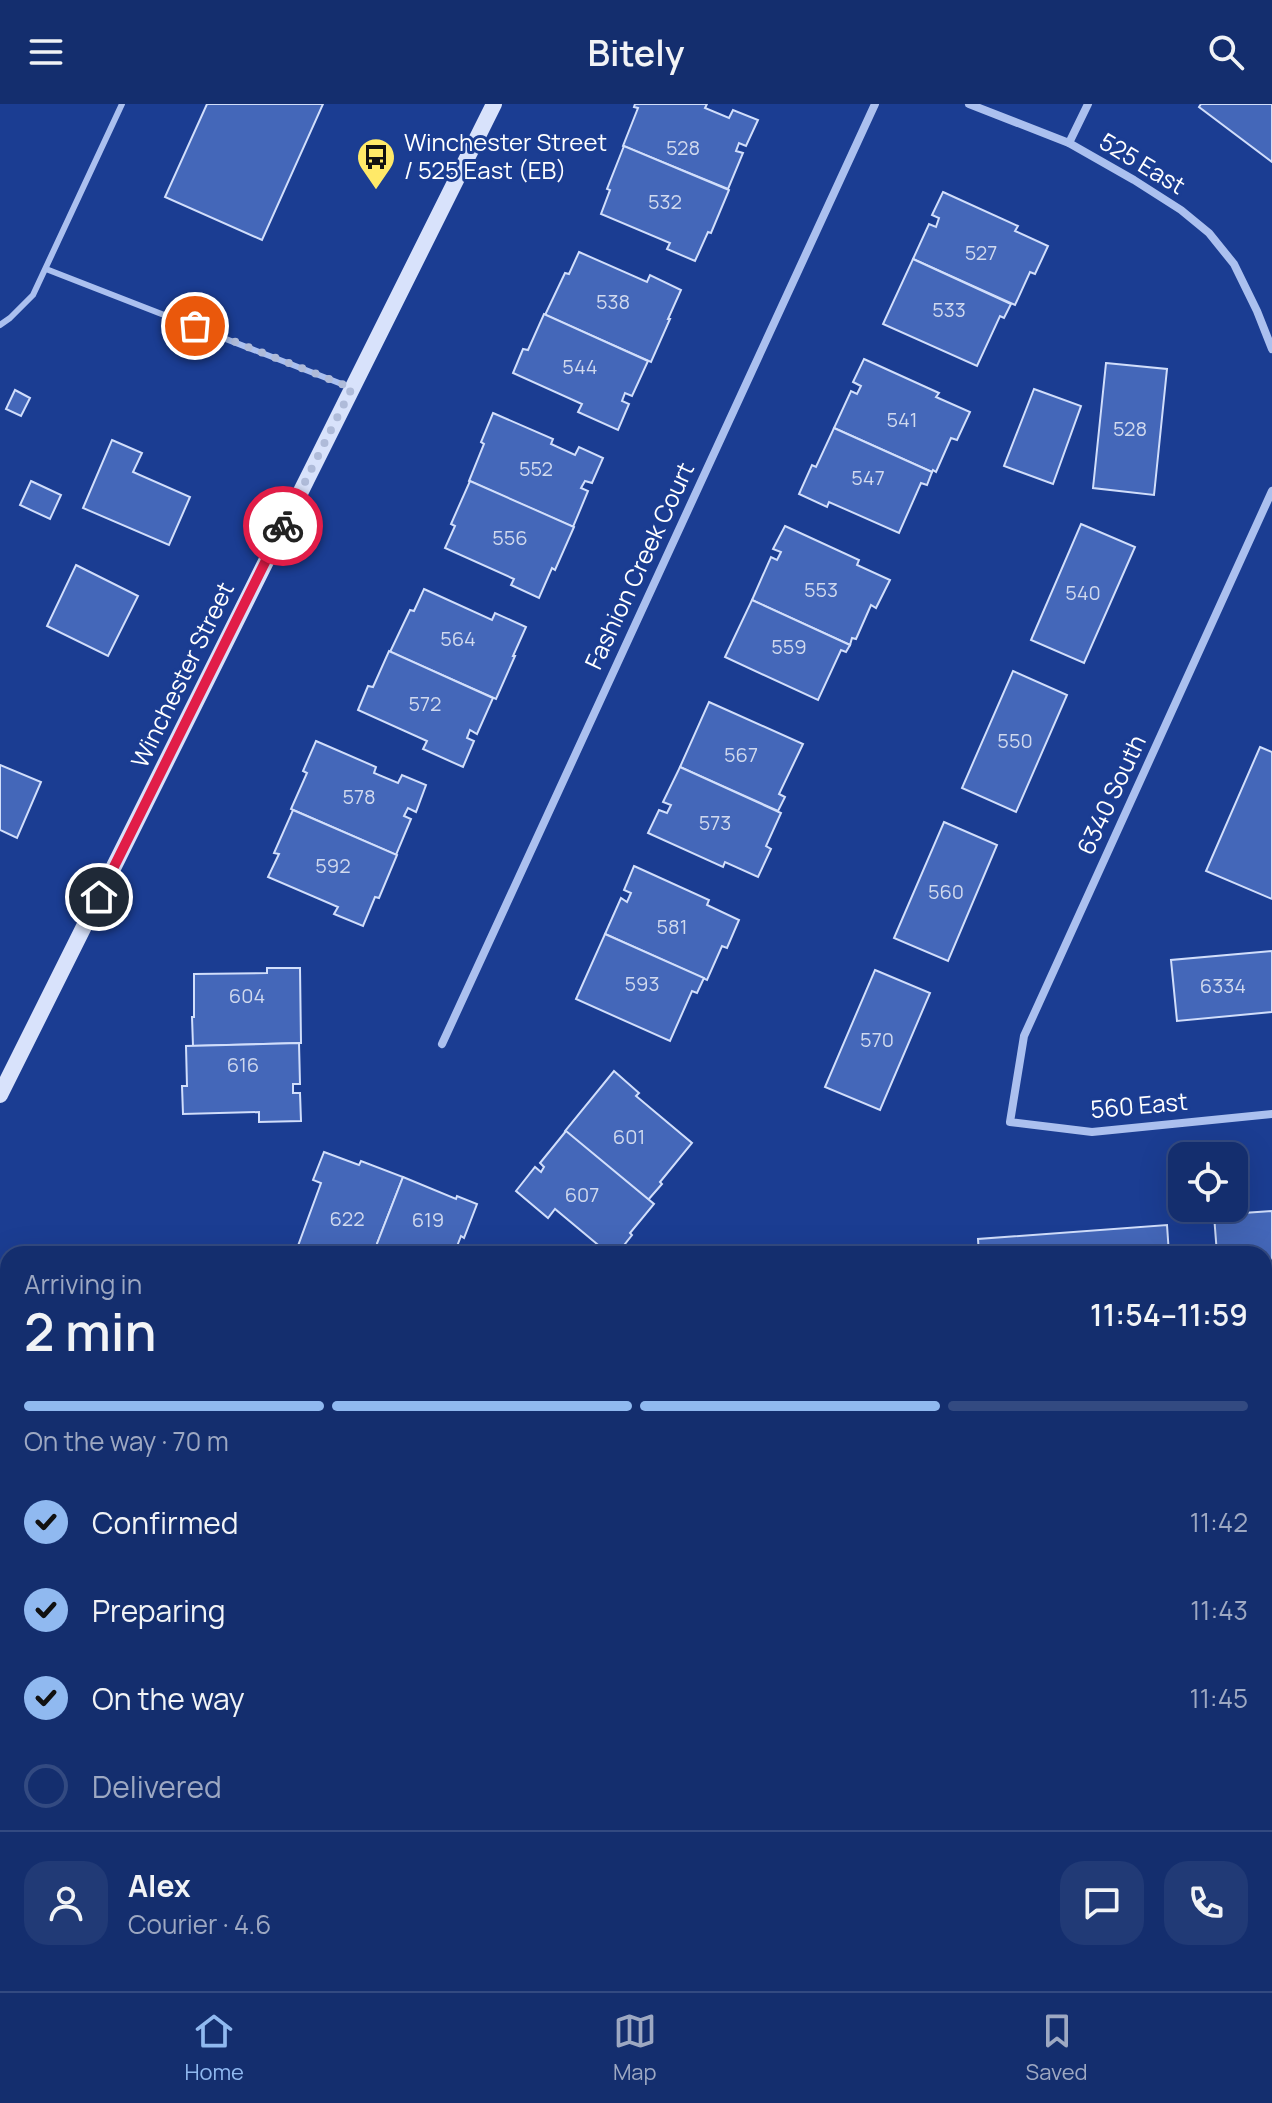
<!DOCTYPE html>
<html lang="en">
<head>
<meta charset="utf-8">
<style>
	body { margin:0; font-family:Manrope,sans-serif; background:#213a76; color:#f1f3f6; height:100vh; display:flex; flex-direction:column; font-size:30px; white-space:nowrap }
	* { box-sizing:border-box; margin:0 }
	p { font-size:26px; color:#9da8c2 }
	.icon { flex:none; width:44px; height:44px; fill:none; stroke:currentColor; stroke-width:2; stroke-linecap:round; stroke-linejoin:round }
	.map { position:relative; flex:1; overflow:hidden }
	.panel { position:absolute; left:0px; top:1142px; width:1272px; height:746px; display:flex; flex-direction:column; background:#142e6e; border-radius:24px 24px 0 0; box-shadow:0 8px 32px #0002,0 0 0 2px #334a81 }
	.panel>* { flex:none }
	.controls { position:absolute; left:1168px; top:1038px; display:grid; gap:16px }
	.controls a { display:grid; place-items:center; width:80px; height:80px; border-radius:16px; background:#142e6e; box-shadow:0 8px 32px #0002,0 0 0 2px #334a81; font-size:40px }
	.pin { position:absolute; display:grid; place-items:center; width:68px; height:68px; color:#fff; margin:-34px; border:4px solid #fff; border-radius:50%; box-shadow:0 2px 8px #0007 }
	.courier { position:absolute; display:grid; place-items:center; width:80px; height:80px; margin:-40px; border:6px solid #e11d48; border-radius:50%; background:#fff; color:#222; box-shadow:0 2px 10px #0007 }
	.overview em { font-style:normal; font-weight:600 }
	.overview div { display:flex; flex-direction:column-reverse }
	.overview { display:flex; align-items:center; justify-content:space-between; height:136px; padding:0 24px }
	h1 { font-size:52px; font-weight:600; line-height:60px }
	.bar { display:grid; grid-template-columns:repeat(4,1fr); gap:12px 8px; align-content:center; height:96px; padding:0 24px }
	.bar i { height:10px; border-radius:6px; background:#334a81 }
	.bar .on { background:#90b9f0 }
	.bar p { grid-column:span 4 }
	.line { display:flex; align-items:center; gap:20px; padding:0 24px; border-top:2px solid #334a81 }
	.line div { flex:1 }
	.round { display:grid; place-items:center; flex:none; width:84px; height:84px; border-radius:24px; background:#213a76 }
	ol { padding:0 24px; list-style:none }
	li { display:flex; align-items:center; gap:24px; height:88px }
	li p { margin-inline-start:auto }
	li .icon { padding:8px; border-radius:50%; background:#90b9f0; color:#111; stroke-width:4 }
	li:last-child { color:#9da8c2 }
	li i { width:44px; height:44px; border:4px solid #334a81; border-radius:50% }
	header { display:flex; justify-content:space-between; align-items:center; height:104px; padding:0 24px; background:#142e6e; font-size:36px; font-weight:600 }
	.tab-bar { display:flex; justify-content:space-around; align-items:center; height:112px; border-top:2px solid #334a81; background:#142e6e; font-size:22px; color:#9da8c2 }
	.tab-bar a { display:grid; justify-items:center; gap:4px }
	.tab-bar .on { color:#90b9f0 }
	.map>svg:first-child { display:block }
</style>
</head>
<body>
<header><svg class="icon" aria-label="menu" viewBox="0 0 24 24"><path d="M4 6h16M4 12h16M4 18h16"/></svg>Bitely<svg class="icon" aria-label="search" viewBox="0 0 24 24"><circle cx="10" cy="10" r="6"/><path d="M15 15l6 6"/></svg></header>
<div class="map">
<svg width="1272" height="1887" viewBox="0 0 1272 1887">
	<rect width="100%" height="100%" fill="#1b3d92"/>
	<g fill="#4467b9" stroke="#d1defb" stroke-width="2">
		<polygon points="207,0 323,0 262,136 165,93"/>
		<polygon points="635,0 707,0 705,4 729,14 733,6 758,16 746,42 739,39 736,47 743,49 728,85 623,42 638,4 634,3"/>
		<polygon points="1201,0 1272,0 1272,58 1199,3"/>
		<polygon points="624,42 729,86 711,129 708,128 695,157 667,145 670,139 601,110 610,86 607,85"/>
		<polygon points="943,88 1018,122 1015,127 1048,142 1035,170 1030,168 1015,201 913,155 929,120 936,123 939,114 932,111"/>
		<polygon points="579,148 647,178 650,171 681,186 668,215 670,215 651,258 545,211 565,169 569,170"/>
		<polygon points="913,155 1011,200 1004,214 1000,212 977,262 883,220"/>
		<polygon points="544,210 648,257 632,292 625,289 622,297 629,300 618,326 578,308 582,300 513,269 523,245 528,246"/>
		<polygon points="864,255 939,289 936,293 970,308 957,336 951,334 936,368 933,366 932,368 834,324 851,287 857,290 861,282 853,278"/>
		<polygon points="1106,259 1167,265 1154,391 1093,384"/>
		<polygon points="1034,285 1081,302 1053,380 1004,362"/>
		<polygon points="15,286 30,294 21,312 6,305"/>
		<polygon points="493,309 553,335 551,340 575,351 579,343 603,354 592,379 585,377 581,384 588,387 573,423 469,377 484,340 481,338"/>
		<polygon points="834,324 932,368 927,381 921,379 899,429 829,398 827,403 799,390 812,361 816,363"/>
		<polygon points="112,336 142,349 133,368 190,393 169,441 83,404"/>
		<polygon points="31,377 61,391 50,415 20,401"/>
		<polygon points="470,377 574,423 555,466 552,464 539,494 511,481 514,475 445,444 455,422 451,420"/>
		<polygon points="1081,420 1135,443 1084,559 1031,536"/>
		<polygon points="785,422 859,456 857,461 890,476 876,504 871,501 856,535 852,534 850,541 752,496 771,453 777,456 781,448 773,445"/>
		<polygon points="76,461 138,492 108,552 47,522"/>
		<polygon points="424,485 492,516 495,509 526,523 513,552 515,552 496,595 390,548 410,506 414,507"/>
		<polygon points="752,496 850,541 846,548 841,546 818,596 725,553"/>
		<polygon points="389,547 493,594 477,630 470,626 467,634 474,637 463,663 423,645 427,637 358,606 368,582 373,583"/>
		<polygon points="1013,567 1067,591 1016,708 962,684"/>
		<polygon points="709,598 803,640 779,690 785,693 778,707 680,663"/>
		<polygon points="316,637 376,663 374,669 398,679 402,671 426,681 416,708 408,704 404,712 411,715 396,751 291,705 307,669 303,667"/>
		<polygon points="1260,643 1272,648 1272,795 1206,767"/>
		<polygon points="0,661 41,678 17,734 0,726"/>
		<polygon points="680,663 781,709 766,742 771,745 758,773 725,758 723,763 648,729 659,706 667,709 671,701 663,698"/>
		<polygon points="293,706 397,751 379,794 375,793 363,822 334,810 338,803 268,773 279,750 274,749"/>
		<polygon points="944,718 997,741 948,857 894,834"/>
		<polygon points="634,762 709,796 707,801 739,816 727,844 722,842 707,876 605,830 621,794 627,798 631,789 624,786"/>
		<polygon points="605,830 704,874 697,889 692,887 670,937 576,895"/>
		<polygon points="1272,847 1272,908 1177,917 1171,856"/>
		<polygon points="267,864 300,864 301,939 193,942 192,913 194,913 194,870 267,869"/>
		<polygon points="875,866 930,889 880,1006 825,983"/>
		<polygon points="299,939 300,980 293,980 293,989 300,989 301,1017 259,1018 259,1008 183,1010 182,982 187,982 186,942"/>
		<polygon points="614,967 639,989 636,992 692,1039 660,1078 662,1080 648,1096 565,1027"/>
		<polygon points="566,1027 654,1100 630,1129 632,1131 617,1150 609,1150 555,1105 548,1114 516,1087 535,1063 541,1068 544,1063 540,1059"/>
		<polygon points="324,1048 359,1061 361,1057 403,1073 373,1150 295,1150 321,1079 313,1076"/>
		<polygon points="403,1073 456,1095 457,1092 477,1100 464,1134 461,1132 454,1150 373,1150"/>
		<polygon points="1272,1107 1272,1166 1264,1167 1264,1150 1217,1150 1214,1111"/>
		<polygon points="1167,1121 1169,1150 979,1150 978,1135"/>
		<polygon points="0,1506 8,1509 8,1598 0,1595"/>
		<polygon points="1265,1638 1272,1638 1272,1710 1267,1711"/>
		<polygon points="919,1880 992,1880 991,1884 998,1887 916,1887"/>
	</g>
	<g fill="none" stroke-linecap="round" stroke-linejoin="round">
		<g stroke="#abc0ef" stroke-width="6">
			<polyline points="46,165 352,284"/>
			<polyline points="0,221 10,214 33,191 122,0"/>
		</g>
		<g stroke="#abc0ef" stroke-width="8">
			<polyline points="969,0 1069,39 1134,76 1181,106 1209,129 1234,160 1257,207 1272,245"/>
			<polyline points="1069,39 1088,0"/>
			<polyline points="1272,387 1024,932 1010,1018 1092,1028 1272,1010"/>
			<polyline points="442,940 875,0"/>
			<polyline points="0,1398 8,1401"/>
			<polyline points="1264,1542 1272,1541"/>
			<polyline points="800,1887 803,1880"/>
		</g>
		<polyline stroke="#d8e2fb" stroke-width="16" points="0,991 494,0"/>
	</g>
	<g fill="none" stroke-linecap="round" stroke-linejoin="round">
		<polyline stroke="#afbbd9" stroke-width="8" stroke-dasharray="0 14.4" points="195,222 352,284 283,422"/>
		<polyline stroke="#e11d48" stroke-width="10" points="99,793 283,422"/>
	</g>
	<defs>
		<symbol id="bus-pin" viewBox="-11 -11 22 30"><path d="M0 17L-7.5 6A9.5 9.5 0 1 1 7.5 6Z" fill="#ffe968" stroke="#1b3d92"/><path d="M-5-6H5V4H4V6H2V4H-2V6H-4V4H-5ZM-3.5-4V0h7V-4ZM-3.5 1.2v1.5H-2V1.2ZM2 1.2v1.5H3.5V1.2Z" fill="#111"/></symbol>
	</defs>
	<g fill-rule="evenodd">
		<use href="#bus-pin" x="354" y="31" width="44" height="60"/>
	</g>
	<g text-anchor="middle" stroke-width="6" stroke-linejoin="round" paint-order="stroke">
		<g font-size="20" fill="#d0d9ee">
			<text x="683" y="51">528</text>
			<text x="665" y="105">532</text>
			<text x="981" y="156">527</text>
			<text x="613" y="205">538</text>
			<text x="949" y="213">533</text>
			<text x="580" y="270">544</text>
			<text x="902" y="323">541</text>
			<text x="1130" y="332">528</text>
			<text x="536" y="372">552</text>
			<text x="868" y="381">547</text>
			<text x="510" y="441">556</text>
			<text x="821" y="493">553</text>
			<text x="1083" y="496">540</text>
			<text x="458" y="542">564</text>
			<text x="789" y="550">559</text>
			<text x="425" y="607">572</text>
			<text x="1015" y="644">550</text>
			<text x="741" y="658">567</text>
			<text x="359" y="700">578</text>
			<text x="715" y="726">573</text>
			<text x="333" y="769">592</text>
			<text x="946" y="795">560</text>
			<text x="672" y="830">581</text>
			<text x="642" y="887">593</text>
			<text x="1223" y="889">6334</text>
			<text x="247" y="899">604</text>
			<text x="877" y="943">570</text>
			<text x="243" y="968">616</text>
			<text x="629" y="1040">601</text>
			<text x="582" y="1098">607</text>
			<text x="347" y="1122">622</text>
			<text x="428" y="1123">619</text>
		</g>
		<g font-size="24" fill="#fff" stroke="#1b3d92" text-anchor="start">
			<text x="404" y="47">Winchester Street<tspan x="404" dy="28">/ 525 East (EB)</tspan></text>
		</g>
		<g font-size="24" fill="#fff" stroke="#1b3d92">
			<text transform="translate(1142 60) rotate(31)" y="8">525 East</text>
			<text transform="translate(640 462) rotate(-65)" y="8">Fashion Creek Court</text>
			<text transform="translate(183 571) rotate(-64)" y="8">Winchester Street</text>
			<text transform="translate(1112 691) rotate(-65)" y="8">6340 South</text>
			<text transform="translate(1139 1002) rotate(-5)" y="8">560 East</text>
		</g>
	</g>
</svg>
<div class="controls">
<a><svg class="icon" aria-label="locate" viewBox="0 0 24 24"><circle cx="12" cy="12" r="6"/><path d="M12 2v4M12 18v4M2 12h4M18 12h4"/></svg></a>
</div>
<div class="pin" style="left:195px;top:222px;background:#ea580c"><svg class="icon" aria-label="bag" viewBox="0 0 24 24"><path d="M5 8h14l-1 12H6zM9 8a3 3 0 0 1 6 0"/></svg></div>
<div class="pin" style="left:99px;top:793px;background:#1f2937"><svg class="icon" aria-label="home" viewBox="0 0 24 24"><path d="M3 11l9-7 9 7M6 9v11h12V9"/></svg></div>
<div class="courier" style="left:283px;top:422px"><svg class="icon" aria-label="bike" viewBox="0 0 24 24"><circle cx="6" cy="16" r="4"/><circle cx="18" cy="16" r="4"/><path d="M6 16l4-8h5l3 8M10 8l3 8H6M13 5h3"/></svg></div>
<section class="panel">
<div class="overview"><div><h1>2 min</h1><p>Arriving in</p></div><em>11:54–11:59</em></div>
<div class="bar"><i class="on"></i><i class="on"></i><i class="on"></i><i></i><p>On the way · 70 m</p></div>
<ol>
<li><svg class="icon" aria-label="check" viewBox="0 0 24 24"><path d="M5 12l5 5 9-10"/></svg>Confirmed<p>11:42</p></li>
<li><svg class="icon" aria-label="check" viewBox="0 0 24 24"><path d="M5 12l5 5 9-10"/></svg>Preparing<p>11:43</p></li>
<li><svg class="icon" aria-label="check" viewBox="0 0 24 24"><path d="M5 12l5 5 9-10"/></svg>On the way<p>11:45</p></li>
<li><i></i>Delivered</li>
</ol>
<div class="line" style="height:144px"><a class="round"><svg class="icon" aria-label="person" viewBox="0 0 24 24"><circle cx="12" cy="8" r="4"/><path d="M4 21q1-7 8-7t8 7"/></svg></a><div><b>Alex</b><p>Courier · 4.6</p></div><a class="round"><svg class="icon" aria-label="chat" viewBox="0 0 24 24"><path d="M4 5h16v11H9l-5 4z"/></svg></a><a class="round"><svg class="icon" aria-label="phone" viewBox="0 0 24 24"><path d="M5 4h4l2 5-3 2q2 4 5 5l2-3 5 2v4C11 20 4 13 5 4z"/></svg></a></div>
</section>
</div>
<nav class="tab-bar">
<a class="on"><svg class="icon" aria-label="home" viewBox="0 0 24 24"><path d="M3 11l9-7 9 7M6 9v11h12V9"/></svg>Home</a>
<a><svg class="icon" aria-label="map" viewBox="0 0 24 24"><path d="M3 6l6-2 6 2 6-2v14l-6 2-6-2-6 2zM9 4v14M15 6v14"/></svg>Map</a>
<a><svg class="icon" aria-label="saved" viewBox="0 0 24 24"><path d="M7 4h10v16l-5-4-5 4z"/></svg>Saved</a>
</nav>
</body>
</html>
